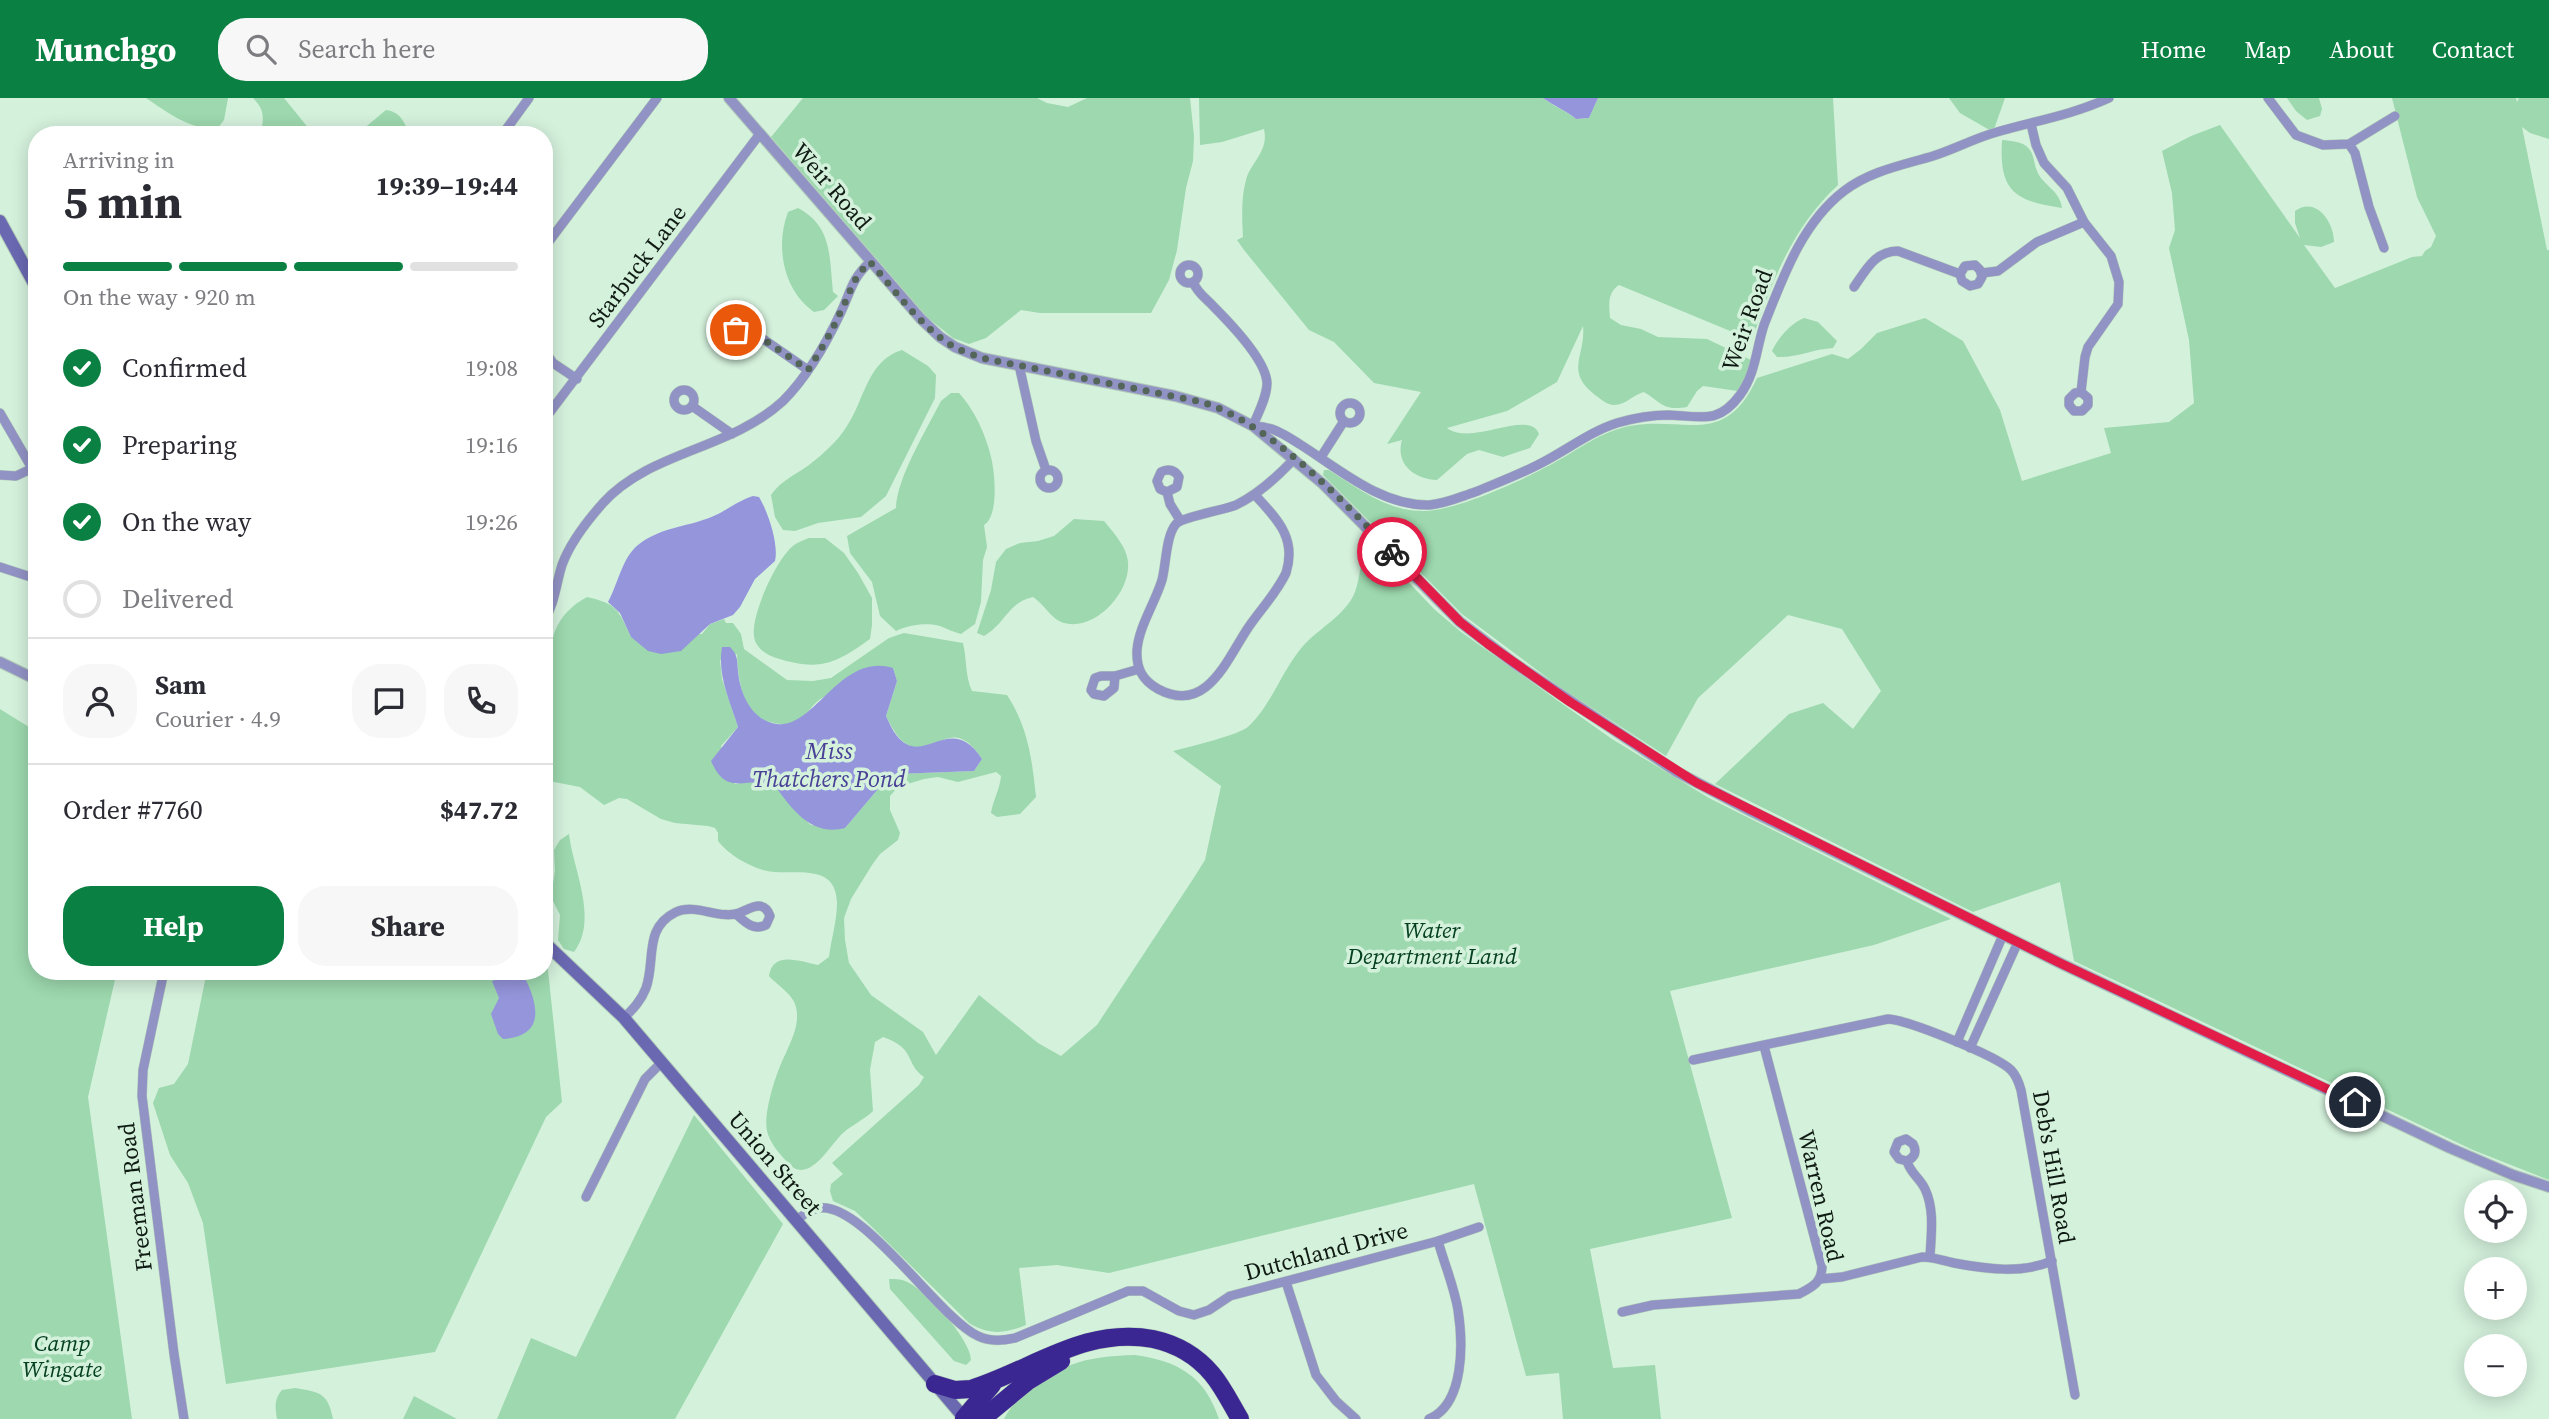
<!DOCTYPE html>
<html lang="en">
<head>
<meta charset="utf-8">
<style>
	body { margin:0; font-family:"Source Serif 4",serif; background:#f7f7f7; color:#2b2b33; height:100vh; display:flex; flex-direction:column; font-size:26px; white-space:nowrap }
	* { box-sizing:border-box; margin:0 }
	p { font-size:23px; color:#7c7c81 }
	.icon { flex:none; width:38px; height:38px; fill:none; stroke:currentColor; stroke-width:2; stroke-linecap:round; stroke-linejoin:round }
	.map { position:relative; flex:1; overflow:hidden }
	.panel { position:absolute; left:28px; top:28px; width:525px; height:854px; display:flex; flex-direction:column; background:#fff; border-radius:28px; box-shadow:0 4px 18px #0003 }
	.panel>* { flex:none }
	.controls { position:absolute; left:2464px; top:1082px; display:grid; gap:14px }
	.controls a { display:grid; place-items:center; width:63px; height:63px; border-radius:50%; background:#fff; box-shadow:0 4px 18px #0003; font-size:35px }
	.pin { position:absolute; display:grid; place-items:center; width:60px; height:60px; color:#fff; margin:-30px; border:4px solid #fff; border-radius:50%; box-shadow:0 2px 7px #0007 }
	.courier { position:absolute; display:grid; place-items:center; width:70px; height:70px; margin:-35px; border:5px solid #e11d48; border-radius:50%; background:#fff; color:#222; box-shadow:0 2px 9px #0007 }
	.headline em { font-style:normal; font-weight:700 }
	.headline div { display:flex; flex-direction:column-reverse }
	.headline { display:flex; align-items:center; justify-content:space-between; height:119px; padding:0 35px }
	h1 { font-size:46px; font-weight:700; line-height:52px }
	.bar { display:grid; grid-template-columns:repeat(4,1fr); gap:10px 7px; align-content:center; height:84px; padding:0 35px }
	.bar i { height:9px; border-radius:5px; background:#e1e1e2 }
	.bar .selected { background:#0b8043 }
	.bar p { grid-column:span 4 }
	.line { display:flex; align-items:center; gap:18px; padding:0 35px; border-top:2px solid #e1e1e2 }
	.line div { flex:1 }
	.round { display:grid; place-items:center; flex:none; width:74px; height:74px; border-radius:28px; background:#f7f7f7 }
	ol { padding:0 35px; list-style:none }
	li { display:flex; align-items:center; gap:21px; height:77px }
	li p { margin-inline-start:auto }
	li .icon { padding:7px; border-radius:50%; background:#0b8043; color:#fff; stroke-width:4 }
	li:last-child { color:#7c7c81 }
	li i { width:38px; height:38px; border:4px solid #e1e1e2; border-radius:50% }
	.primary-button { display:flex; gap:14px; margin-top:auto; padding:14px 35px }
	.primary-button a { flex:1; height:80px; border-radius:28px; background:#0b8043; color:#fff; font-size:28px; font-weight:700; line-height:80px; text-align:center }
	.primary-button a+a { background:#f7f7f7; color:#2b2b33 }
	header { display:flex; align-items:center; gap:42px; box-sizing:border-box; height:98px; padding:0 35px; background:#0b8043; color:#fff }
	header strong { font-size:33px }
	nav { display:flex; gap:38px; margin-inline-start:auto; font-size:24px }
	.search { width:490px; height:63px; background:#f7f7f7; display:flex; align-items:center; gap:18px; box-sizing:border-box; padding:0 24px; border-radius:28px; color:#7c7c81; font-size:26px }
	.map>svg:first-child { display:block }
</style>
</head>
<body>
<header>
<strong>Munchgo</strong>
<div class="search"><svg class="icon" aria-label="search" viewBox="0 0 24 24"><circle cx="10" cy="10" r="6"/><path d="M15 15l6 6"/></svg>Search here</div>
<nav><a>Home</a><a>Map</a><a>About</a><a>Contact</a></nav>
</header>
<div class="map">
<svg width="2549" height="1321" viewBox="0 0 2549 1321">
	<rect width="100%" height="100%" fill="#d4f1dc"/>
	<g fill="#9dd8ae" fill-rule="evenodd">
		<path d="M146,0h82l-4,22 -7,9c-27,1 -50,-17 -71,-31z"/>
		<path d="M253,0h31l26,32 9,5h-58c2,-16 5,-24 -8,-37z"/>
		<polygon points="803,0 1037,0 1047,5 1068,9 1087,0 1190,0 1194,38 1193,63 1186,90 1177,152 1169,182 1151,215 1040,215 1021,212 986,240 969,246 953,240 928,220 771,39"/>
		<path d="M1199,0h344c11,9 22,12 33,21l13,-1 9,-20h235l5,87c-46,43 -66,96 -86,155l-133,-55c-12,8 -10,20 -9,33l11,7 20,4 17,8 49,2 46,22v10l-15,20 -35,-5 -6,5 -10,16c-24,4 -25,-4 -43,-15 -10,2 -18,13 -30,13 -7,0 -13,-6 -19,-10 -31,-24 -9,-39 -12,-69l-26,56 -50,29 -60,17c25,19 82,-20 92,6l-9,14 -27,9 -24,-7 -12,4 -30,26c-23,-1 -42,-16 -35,-40l-15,4 34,-52 -47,-9 -40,-41 -25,-12 -65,-80 -7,-10 6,-3c-1,-18 -2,-39 3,-57 5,-19 23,-28 18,-51l-42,13 -22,3z"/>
		<polygon points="1949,0 2005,0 1993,34 1960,15"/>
		<polygon points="2287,0 2319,0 2322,11 2320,18 2307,22 2296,13"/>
		<path d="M2392,0h124l1,4 2,-4h30v41l-19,-6 -8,-6 25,123h2v930l-76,-30 -399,-189 -14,-79 -87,30 -258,-128 74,-70 34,-11 30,26 28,-38 -39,-62 -54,-14 -90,83 -32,58 -109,-71 -95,-71 -139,-139 1,-5h5c30,19 59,42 96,41 34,-1 103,-33 134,-51 18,-10 35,-23 56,-30 62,-21 107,25 142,-52l75,-24 16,5 13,-10 16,-16 48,-15 38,23 37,69 22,71 89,-28 -7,-25 65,-6 25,-19 -5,-63 -20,-92 6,-18 -3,-37 -10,-42 29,-15 29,-11 80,113 -5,-15v-12c21,-15 39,11 39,31l-13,5 -17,-2 31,43 77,-31 10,-1 3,-5 6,-4 5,-11 -19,-39z"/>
		<path d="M386,12c15,2 18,12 24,25h-54z"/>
		<path d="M2002,42c9,1 21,1 27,9 5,5 5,15 8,22 6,15 23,19 25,37 -49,-7 -63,-18 -60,-68z"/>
		<path d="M798,110c35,19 31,49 35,84l5,4 -14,14 -10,2c-31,-22 -39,-66 -26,-100z"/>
		<path d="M1804,220l14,4 19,19 -4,7c-20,1 -36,10 -56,9l-5,-6c6,-13 19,-28 32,-33z"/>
		<path d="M902,252l26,16 8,9 -1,23 -49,98 -25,21 -43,6 -23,8 -12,-1 -8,-13 -4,-22c12,-16 23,-19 38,-30 14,-11 29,-24 38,-39 18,-27 20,-65 55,-76z"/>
		<path d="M951,295h8c15,16 27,42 32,64 4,16 8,59 -7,68l3,22 -4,13 -2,42 -6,22 -14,10c-8,-2 -13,-5 -21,-8 -13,-4 -32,-1 -44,5l-16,-15 -8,-34 -22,-29 -3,-17 49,-28c1,-31 31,-79 45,-107z"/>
		<path d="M1074,421l30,2c9,11 23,26 24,41 3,31 -35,72 -67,60 -10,-4 -18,-19 -28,-25 -26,6 -26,25 -49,39l-7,-3 14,-43 5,-28 10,-13 14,-6 18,-2 16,-5z"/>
		<path d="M1362,435l72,76 27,23 151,107 97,59 242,121 -77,26 -204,46 62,227 -142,31 23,119 42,-3 6,54h-98l-4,-46 -33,3 -52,-192 -365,89 -52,-8 -38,3 7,57c-21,9 -37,10 -57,-2l-99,-98 -15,-14 -22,-10 -3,-10 1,-7 12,-10 -11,-11 87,-78 5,-8c-20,-14 -7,-28 -41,-40l-8,5 -5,28 3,41c-8,8 -21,14 -30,22 -14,13 -35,54 -56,29 -8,-9 -17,-19 -20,-31 -4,-19 10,-61 19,-78 6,-14 14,-29 10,-46 -3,-13 -19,-22 -27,-31 4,-26 32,-14 49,-11l11,-8c2,-17 8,-36 8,-54 -1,-44 -48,-25 -74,-33 -16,-5 -34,-15 -45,-29v-8l-3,-5 -7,-2 -33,-3 -14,-4 -34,-20 -8,-1 -15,7 -24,-18 -36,-7v-72c7,-10 5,-20 5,-32 0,-36 5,-61 38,-79 30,7 31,12 44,40l71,-3 8,-10 14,-5 2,4h7l8,11 3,15 43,31 26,1 18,-3 58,-40 15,-5 59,10c4,17 2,33 9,48l35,4c21,32 25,64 29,102l-16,17 -23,3 -6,-4c2,-13 9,-24 10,-37l-5,-4 -38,10 -20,-5 -14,2 -26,8 -8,9v14l10,23 -2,7 -18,14 -8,11 -21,34 -7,19 1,22 4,23 22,32 52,37 13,23 43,-60 59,48 23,13 36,-31 98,-149 10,-16 16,-74 -48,-35c15,-4 67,-16 76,-25 23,-22 33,-56 54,-80 16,-18 43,-31 52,-54 6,-18 8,-40 7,-59zM737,556c1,25 5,60 33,68 7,2 18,4 26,0 11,-6 17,-20 28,-25 22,-11 46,-19 69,-29l4,13 -11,35c6,11 12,25 24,30 27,9 43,-32 72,13l-8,12 -78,3 -12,8 -39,46 -34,-3 -20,-19 -17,-22 -22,-3 -17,3 -14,-38 17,-19 -16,-48 -2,-19z"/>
		<path d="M809,440h16l19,15 14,20 14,25v27l-2,14c-36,26 -51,32 -94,19 -10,-3 -21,-11 -22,-22 -3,-22 23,-78 40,-91 4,-3 10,-5 15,-7z"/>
		<polygon points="0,611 37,634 37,873 117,873 88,999 132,1321 0,1321"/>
		<path d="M569,736c4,35 30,86 5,118l-10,-3 -6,-9 2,-25 -9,-18 4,-26 -1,-21 6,-10z"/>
		<polygon points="544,861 547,863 562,1004 546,1019 435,1254 226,1286 203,1125 188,1085 170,1057 153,1005 159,990 174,986 188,966 207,873 544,873"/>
		<polygon points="694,1017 783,1126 675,1321 497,1321 531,1240 576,1259"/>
		<path d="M889,1181c5,0 11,0 16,2 19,7 66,58 66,79l-5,5 -12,-4 -64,-72z"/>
		<path d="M1135,1257c43,6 70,21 84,64h-215c6,-12 14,-20 25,-29 34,-28 62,-34 106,-35z"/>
		<path d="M295,1290c25,4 33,5 38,31h-56c-2,-12 -3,-20 5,-29z"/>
		<polygon points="414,1298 457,1321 403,1321"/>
	</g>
	<g fill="#9595dc">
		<path d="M1543,0h55l-9,20 -13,1c-11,-9 -22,-13 -33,-21z"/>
		<path d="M753,398l6,1c9,15 20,47 16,64l-20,18 -15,28 -7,8 -23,9 -29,27 -20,3 -13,-3 -17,-14 -11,-24 -12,-11c10,-18 14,-44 30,-57 21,-17 47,-18 71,-27 16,-6 28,-17 44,-22z"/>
		<path d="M722,549h8c8,8 7,13 8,24 2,23 14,50 39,53 38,5 63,-72 116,-56l4,13 -11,35c3,6 6,14 11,20 27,33 53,-26 85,23l-8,12 -78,3 -12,8 -39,46c-33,9 -54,-19 -71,-44 -31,-7 -47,13 -63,-23l27,-34c-8,-26 -21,-52 -16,-80z"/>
		<path d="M519,875l4,1c15,29 24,62 -20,65l-5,-5 -7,-20 8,-16 -7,-17z"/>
	</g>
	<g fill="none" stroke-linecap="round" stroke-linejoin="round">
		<defs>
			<g id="minor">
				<polyline points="2268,0 2296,37 2323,47 2349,46 2395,18"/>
				<polyline points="2031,26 2036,47 2044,65 2067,90 2084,124 2111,158 2119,184 2118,206 2088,249 2085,259 2081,294 2075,295 2069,301 2069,307 2074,313 2082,313 2088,307 2088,300 2081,294"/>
				<polyline points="502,37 529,0"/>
				<polyline points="2349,46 2355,55 2369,109 2384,150"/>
				<polyline points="544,150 657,0"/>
				<circle cx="1189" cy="176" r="9"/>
				<polyline points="1982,175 1998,173 2037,144 2084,124"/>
				<path d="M1193,184c5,12 13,16 21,25 17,17 52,53 53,76 0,14 -9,30 -14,43 20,0 32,9 48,19 38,24 80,61 128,60 16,-1 31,-8 46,-13 24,-10 49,-19 72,-32 24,-13 45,-29 70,-37 17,-5 35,-8 52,-8 32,1 49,10 71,-20 16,-22 16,-46 24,-70 19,-48 38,-102 80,-134 26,-20 59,-26 89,-35 22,-7 42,-18 64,-24 38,-11 75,-17 112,-34"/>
				<path d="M1854,189c12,-17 21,-36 44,-36l62,23 5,-8 10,-1 5,5 2,7 -4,7 -8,2 -8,-5 -2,-7"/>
				<circle cx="745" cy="228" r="10"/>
				<polyline points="753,234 808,272"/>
				<polyline points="544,252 553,265 577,281"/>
				<polyline points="1019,267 1036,343 1046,372"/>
				<circle cx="684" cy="302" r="10"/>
				<circle cx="1350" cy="315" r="10"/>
				<polyline points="692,308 732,336"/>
				<polyline points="0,315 37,379"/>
				<polyline points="544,322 759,37"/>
				<polyline points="1321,359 1344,323"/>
				<circle cx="1049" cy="381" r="9"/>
				<polyline points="0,377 16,378 35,369"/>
				<path d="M1167,394l-7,-3 -3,-8 4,-9c7,-4 14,-2 18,5l-2,10 -10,5 3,12 10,16"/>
				<path d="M1255,397c22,24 42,43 31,78 -9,19 -24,35 -36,52 -22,31 -42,91 -92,64 -16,-9 -22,-21 -21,-39 2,-24 18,-47 25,-70 4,-15 4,-45 14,-56 6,-7 48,-14 60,-19 23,-11 41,-28 58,-46"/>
				<polyline points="0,469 37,481"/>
				<path d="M544,523c11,-18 12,-37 18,-56 8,-22 25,-44 41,-62 47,-52 127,-53 180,-102 25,-25 43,-57 58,-89 10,-21 11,-34 29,-50"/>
				<polygon points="1101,578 1115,578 1114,590 1104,598 1094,596 1091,592 1095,580"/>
				<polyline points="1115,578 1139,571"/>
				<polyline points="164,873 143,972 142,998 174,1256 184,1321"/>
				<path d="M624,920c9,-9 17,-17 22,-30 10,-28 -3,-60 30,-76 20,-9 44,8 63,1 12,-5 25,-14 31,3l-4,9c-13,6 -21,-3 -30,-11"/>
				<polyline points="1957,944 2003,837"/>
				<polyline points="1970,950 2018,844"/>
				<path d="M1693,962l195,-41c20,1 109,37 123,51 5,5 8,13 10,20l54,305"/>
				<path d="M1907,1063c8,-4 10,-9 6,-17l-7,-5 -8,3 -4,10 5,7 8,2c3,12 13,17 18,28 10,21 6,46 5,68"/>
				<polyline points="586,1099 645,981 661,965"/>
				<path d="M796,1122c6,-4 12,-9 19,-11 43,-15 123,109 163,127 12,6 24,5 37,2l113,-47h15l36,20 15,4 15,-5 21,-14 208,-55 41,-14"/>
				<path d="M1820,1181l22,-2 80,-20c12,0 21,4 32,6 32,6 67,11 98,-2"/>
				<polyline points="1286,1184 1316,1277 1336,1303 1356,1321"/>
				<path d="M1622,1214l31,-7 146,-11c13,-7 23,-11 23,-28l-58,-220"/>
				<path d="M1429,1321c36,-15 34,-77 29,-109 -4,-24 -14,-47 -20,-69"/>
			</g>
			<g id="tertiary">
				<polyline points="729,0 921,221 940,239 955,249 982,260 1175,298 1218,310 1253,328 1323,386 1460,524 1514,565 1677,674 1749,712 2062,866 2450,1050 2513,1077 2549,1089"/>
				<polyline points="0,564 37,582"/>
			</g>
			<g id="secondary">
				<polyline points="0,123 37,191"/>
				<polyline points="544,844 624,920 965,1321"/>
			</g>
			<g id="motorway">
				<path d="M935,1286l20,6 16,-1c61,-19 114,-63 182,-50 23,5 44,17 59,35 11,13 19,30 28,45"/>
				<polyline points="964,1320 992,1287"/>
				<polyline points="982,1321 1028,1283 1061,1263"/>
			</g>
		</defs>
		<use href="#minor" stroke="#b1cab8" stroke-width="10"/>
		<use href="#tertiary" stroke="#b1cab8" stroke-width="12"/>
		<use href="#secondary" stroke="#b1cab8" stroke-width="14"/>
		<use href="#motorway" stroke="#b1cab8" stroke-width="19"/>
		<use href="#minor" stroke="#9293c5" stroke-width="9"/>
		<use href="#tertiary" stroke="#9293c5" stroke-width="10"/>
		<use href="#secondary" stroke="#6a68b1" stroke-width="12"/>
		<use href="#motorway" stroke="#3b2792" stroke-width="18"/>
	</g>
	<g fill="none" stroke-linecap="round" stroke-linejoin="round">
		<path stroke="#546559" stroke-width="7" stroke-dasharray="0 12.6" d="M736,232l9,6 8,-4 55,38c12,-18 23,-37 32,-57 11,-21 12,-35 30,-51 25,28 49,63 81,83 9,6 21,9 31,13l220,44c69,22 140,98 190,150"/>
		<polyline stroke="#e11d48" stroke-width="9" points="1392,454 1460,524 1488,546 1570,604 1697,685 2062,866 2355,1004"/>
	</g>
	<g text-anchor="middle" stroke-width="7" stroke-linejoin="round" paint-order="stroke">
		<g font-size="23" fill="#0f1a12" stroke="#d4f1dc">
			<text transform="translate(832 88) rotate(49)" y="8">Weir Road</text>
			<text transform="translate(637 168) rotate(-53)" y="8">Starbuck Lane</text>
			<text transform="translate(1747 222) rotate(-70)" y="8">Weir Road</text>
			<text transform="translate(775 1065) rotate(49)" y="8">Union Street</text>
			<text transform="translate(2054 1069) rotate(80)" y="8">Deb's Hill Road</text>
			<text transform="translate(1821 1098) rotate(77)" y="8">Warren Road</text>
			<text transform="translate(135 1099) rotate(-97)" y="8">Freeman Road</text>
			<text transform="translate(1326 1153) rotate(-15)" y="8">Dutchland Drive</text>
		</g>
		<g font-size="23" font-style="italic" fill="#054121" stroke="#d4f1dc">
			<text x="1432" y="840">Water<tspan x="1432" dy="26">Department Land</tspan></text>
			<text x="62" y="1253">Camp<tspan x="62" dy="26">Wingate</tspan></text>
		</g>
		<g font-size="24" font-style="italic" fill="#494196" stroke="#d4f1dc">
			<text x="829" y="661">Miss<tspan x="829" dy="28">Thatchers Pond</tspan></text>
		</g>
	</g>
</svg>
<div class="controls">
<a><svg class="icon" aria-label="locate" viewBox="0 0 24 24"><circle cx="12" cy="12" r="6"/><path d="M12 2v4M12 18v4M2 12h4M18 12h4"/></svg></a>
<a>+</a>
<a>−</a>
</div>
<div class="pin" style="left:736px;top:232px;background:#ea580c"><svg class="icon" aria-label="bag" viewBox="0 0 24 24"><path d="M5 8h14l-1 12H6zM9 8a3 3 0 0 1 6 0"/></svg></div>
<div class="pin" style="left:2355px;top:1004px;background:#1f2937"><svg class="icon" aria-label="home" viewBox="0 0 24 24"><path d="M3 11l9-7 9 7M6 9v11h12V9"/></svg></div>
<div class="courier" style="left:1392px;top:454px"><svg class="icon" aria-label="bike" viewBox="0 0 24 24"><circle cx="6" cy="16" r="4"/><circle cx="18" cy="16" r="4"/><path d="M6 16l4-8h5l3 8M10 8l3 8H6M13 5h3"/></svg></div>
<section class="panel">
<div class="headline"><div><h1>5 min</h1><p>Arriving in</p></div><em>19:39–19:44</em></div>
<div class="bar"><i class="selected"></i><i class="selected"></i><i class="selected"></i><i></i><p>On the way · 920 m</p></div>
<ol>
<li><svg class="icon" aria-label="check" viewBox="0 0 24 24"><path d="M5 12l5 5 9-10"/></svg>Confirmed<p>19:08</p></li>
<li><svg class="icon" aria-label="check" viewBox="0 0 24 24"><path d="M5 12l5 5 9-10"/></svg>Preparing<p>19:16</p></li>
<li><svg class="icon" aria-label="check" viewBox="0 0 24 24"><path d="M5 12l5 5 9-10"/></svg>On the way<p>19:26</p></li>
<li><i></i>Delivered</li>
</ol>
<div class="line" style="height:126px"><a class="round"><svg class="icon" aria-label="person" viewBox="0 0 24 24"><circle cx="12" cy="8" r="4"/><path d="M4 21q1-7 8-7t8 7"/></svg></a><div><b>Sam</b><p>Courier · 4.9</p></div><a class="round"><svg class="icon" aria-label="chat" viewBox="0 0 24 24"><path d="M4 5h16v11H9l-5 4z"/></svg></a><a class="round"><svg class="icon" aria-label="phone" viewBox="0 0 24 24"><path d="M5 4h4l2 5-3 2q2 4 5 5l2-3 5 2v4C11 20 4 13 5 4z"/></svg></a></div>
<div class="line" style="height:91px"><div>Order #7760</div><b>$47.72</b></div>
<div class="primary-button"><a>Help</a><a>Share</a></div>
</section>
</div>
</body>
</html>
